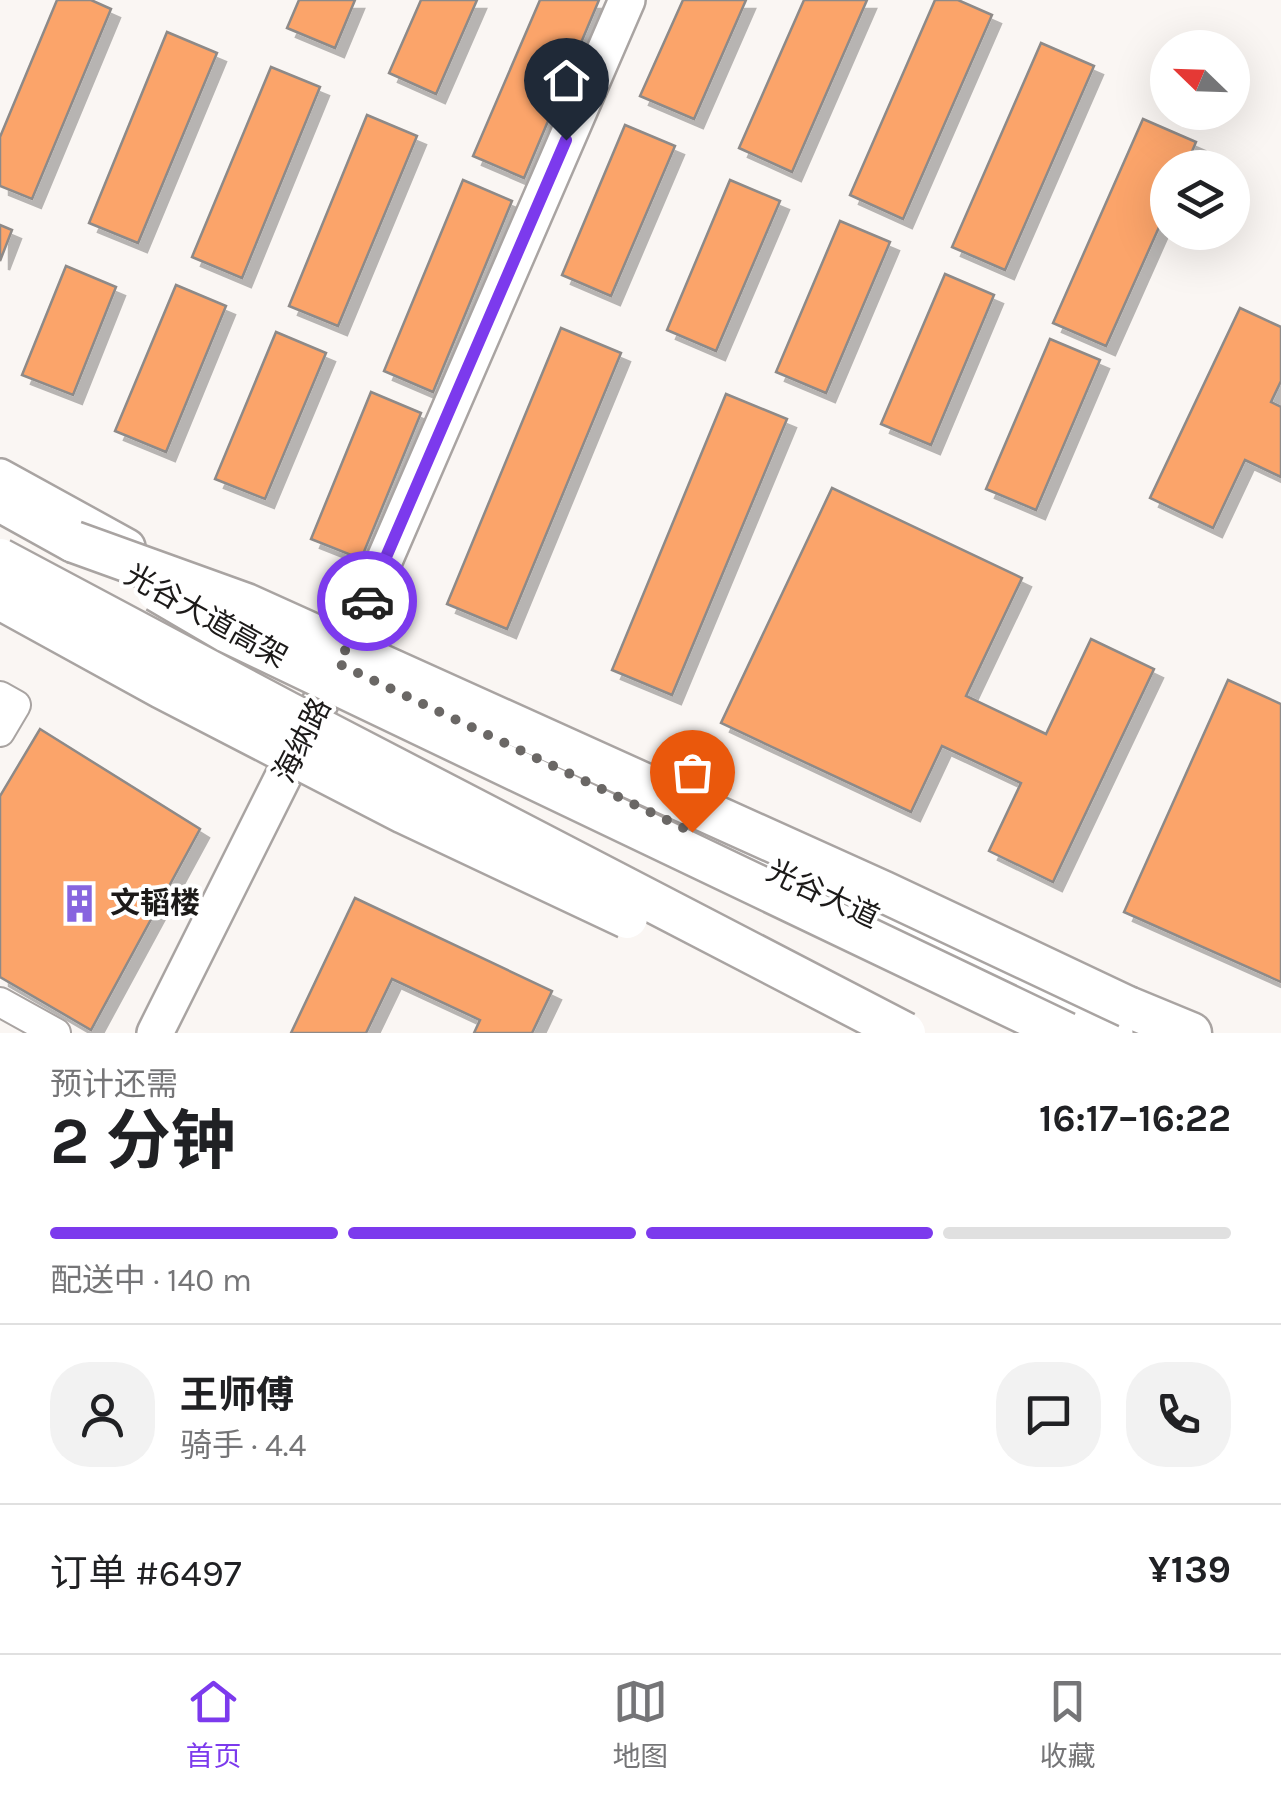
<!DOCTYPE html>
<html lang="zh">
<head>
<meta charset="utf-8">
<style>
	body { margin:0; font-family:Karla,"Noto Sans SC",sans-serif; background:#f2f2f2; color:#202124; height:100vh; display:flex; flex-direction:column; font-size:38px; white-space:nowrap }
	* { box-sizing:border-box; margin:0 }
	p { font-size:32px; color:#757577 }
	.icon { flex:none; width:55px; height:55px; fill:none; stroke:currentColor; stroke-width:2; stroke-linecap:round; stroke-linejoin:round }
	.map { position:relative; height:1033px; overflow:hidden }
	.details { display:flex; flex-direction:column; background:#fff; flex:1 }
	.details>* { flex:none }
	.needle { width:65px; rotate:293deg }
	.tools { position:absolute; left:1150px; top:30px; display:grid; gap:20px }
	.tools a { display:grid; place-items:center; width:100px; height:100px; border-radius:50%; background:#fff; box-shadow:0 10px 40px #0002; font-size:50px }
	.pin { position:absolute; display:grid; place-items:center; width:85px; height:85px; color:#fff; margin:-102px -42px; border-radius:50% 50% 50% 0; rotate:-45deg; box-shadow:0 0 10px #0007 }
	.pin .icon { rotate:45deg }
	.courier { position:absolute; display:grid; place-items:center; width:100px; height:100px; margin:-50px; border:8px solid #7c3aed; border-radius:50%; background:#fff; color:#222; box-shadow:0 2px 12px #0007 }
	.head em { font-style:normal; font-weight:700 }
	.head div { display:flex; flex-direction:column-reverse }
	.head { display:flex; align-items:center; justify-content:space-between; height:170px; padding:0 50px }
	h1 { font-size:65px; font-weight:700; line-height:75px }
	.bar { display:grid; grid-template-columns:repeat(4,1fr); gap:15px 10px; align-content:center; height:120px; padding:0 50px }
	.bar i { height:12px; border-radius:8px; background:#e0e0e0 }
	.bar .active { background:#7c3aed }
	.bar p { grid-column:span 4 }
	.line { display:flex; align-items:center; gap:25px; padding:0 50px; border-top:2px solid #e0e0e0 }
	.line div { flex:1 }
	.round { display:grid; place-items:center; flex:none; width:105px; height:105px; border-radius:40px; background:#f2f2f2 }
	.dock { display:flex; justify-content:space-around; align-items:center; height:140px; border-top:2px solid #e0e0e0; background:#fff; font-size:28px; color:#757577 }
	.dock a { display:grid; justify-items:center; gap:5px }
	.dock .active { color:#7c3aed }
	.map>svg:first-child { display:block }
</style>
</head>
<body>
<div class="map">
<svg width="1281" height="1033" viewBox="0 0 1281 1033">
	<defs>
		<filter id="shadow"><feDropShadow dx="9" dy="9" stdDeviation="0" flood-color="#0004"/></filter>
	</defs>
	<rect width="100%" height="100%" fill="#faf6f3"/>
	<g fill="#fba46a" stroke="#8e8a88" stroke-width="2.5" filter="url(#shadow)">
		<polygon points="57,0 91,0 111,9 32,199 0,186 0,137"/>
		<polygon points="299,0 355,0 335,48 287,28"/>
		<polygon points="421,0 477,0 436,94 389,73"/>
		<polygon points="540,0 599,0 524,178 473,156"/>
		<polygon points="683,0 746,0 694,119 640,96"/>
		<polygon points="804,0 867,0 792,172 739,148"/>
		<polygon points="935,0 958,0 992,15 903,219 850,195"/>
		<polygon points="167,32 217,53 138,243 89,223"/>
		<polygon points="1041,43 1094,66 1005,270 952,247"/>
		<polygon points="271,67 320,87 242,278 192,257"/>
		<polygon points="367,115 417,136 338,326 289,306"/>
		<polygon points="1143,119 1196,142 1185,168 1168,168 1168,207 1106,346 1053,323"/>
		<polygon points="625,125 675,146 611,296 562,275"/>
		<polygon points="463,180 512,201 433,392 384,371"/>
		<polygon points="730,180 780,201 716,351 667,330"/>
		<polygon points="840,221 890,242 826,393 776,372"/>
		<polygon points="0,225 12,230 0,261"/>
		<polygon points="66,266 116,287 73,395 22,375"/>
		<polygon points="945,274 994,295 931,445 881,424"/>
		<polygon points="176,285 226,306 166,452 115,431"/>
		<polygon points="1240,308 1281,327 1281,381 1271,402 1281,407 1281,477 1245,460 1213,528 1150,498"/>
		<polygon points="561,328 621,353 507,629 447,604"/>
		<polygon points="276,332 326,353 265,499 215,479"/>
		<polygon points="1050,339 1100,360 1036,510 986,489"/>
		<polygon points="371,392 421,413 361,559 311,539"/>
		<polygon points="726,394 787,419 672,695 612,670"/>
		<polygon points="832,488 1022,578 966,696 1046,734 1091,639 1154,669 1053,882 989,851 1021,783 942,746 911,812 721,723"/>
		<polygon points="1228,680 1281,704 1281,982 1124,912"/>
		<polygon points="40,729 200,829 91,1030 0,977 0,796"/>
		<polygon points="355,898 552,991 532,1033 474,1033 480,1020 392,979 366,1033 291,1033"/>
	</g>
	<g fill="none" stroke-linecap="round" stroke-linejoin="round">
		<defs>
			<g id="minor">
				<polyline points="0,696 16,705 0,732"/>
				<polyline points="0,1002 56,1033"/>
			</g>
			<g id="major">
				<polyline points="0,477 127,547"/>
				<polyline points="673,823 1115,1033"/>
				<polyline points="155,1033 339,665 627,0"/>
			</g>
			<g id="highway">
				<polyline points="0,501 74,542"/>
				<polyline points="1128,1007 1191,1033"/>
			</g>
		</defs>
		<use href="#minor" stroke="#a9a4a2" stroke-width="32"/>
		<use href="#major" stroke="#a9a4a2" stroke-width="40"/>
		<use href="#highway" stroke="#a9a4a2" stroke-width="45"/>
		<use href="#minor" stroke="#fff" stroke-width="28"/>
		<use href="#major" stroke="#fff" stroke-width="35"/>
		<use href="#highway" stroke="#fff" stroke-width="40"/>
		<defs>
			<g id="highway-bridge">
				<polyline points="74,542 246,604 884,892 1128,1007"/>
				<polyline points="0,559 287,712 905,1033"/>
				<polyline points="157,591 227,632 1066,1033"/>
				<polyline points="2,600 162,688 404,813 627,918"/>
			</g>
		</defs>
		<use href="#highway-bridge" stroke="#a9a4a2" stroke-width="45" stroke-linecap="butt"/>
		<use href="#highway-bridge" stroke="#fff" stroke-width="40"/>
	</g>
	<g fill="none" stroke-linecap="round" stroke-linejoin="round">
		<polyline stroke="#6a6765" stroke-width="10" stroke-dasharray="0 18" points="367,601 339,664 692,832"/>
		<polyline stroke="#7c3aed" stroke-width="12" points="367,601 566,140"/>
	</g>
	<defs>
		<symbol id="building-bare" viewBox="-9 -9 18 18"><path d="M-4-6H4V6H1V3H-1V6H-4ZM-2.5-4.3h1.7v1.8h-1.7ZM.8-4.3h1.7v1.8H.8ZM-2.5-1h1.7V.8h-1.7ZM.8-1h1.7V.8H.8Z" fill="#8764df" stroke="#fff" stroke-width="2.5" paint-order="stroke"/></symbol>
	</defs>
	<g fill-rule="evenodd">
		<use href="#building-bare" x="52" y="876" width="55" height="55"/>
	</g>
	<g text-anchor="middle" stroke-width="8" stroke-linejoin="round" paint-order="stroke">
		<g font-size="30" fill="#1c1a19" stroke="#fff">
			<text transform="translate(206 616) rotate(29)" y="10">光谷大道高架</text>
			<text transform="translate(302 740) rotate(-63)" y="10">海纳路</text>
			<text transform="translate(823 894) rotate(25)" y="10">光谷大道</text>
		</g>
		<g font-size="30" font-weight="bold" fill="#1c1a19" stroke="#fff" text-anchor="start">
			<text x="110" y="913">文韬楼</text>
		</g>
	</g>
</svg>
<div class="tools">
<a><svg class="needle" viewBox="-14 -14 28 28"><path d="M0-13l5 13h-10z" fill="#e53935"/><path d="M0 13l5-13h-10z" fill="#757577"/></svg></a>
<a><svg class="icon" aria-label="layers" viewBox="0 0 24 24"><path d="M12 4l9 5-9 5-9-5zM3 14l9 5 9-5"/></svg></a>
</div>
<div class="pin" style="left:692px;top:832px;background:#ea580c"><svg class="icon" aria-label="bag" viewBox="0 0 24 24"><path d="M5 8h14l-1 12H6zM9 8a3 3 0 0 1 6 0"/></svg></div>
<div class="pin" style="left:566px;top:140px;background:#1f2937"><svg class="icon" aria-label="home" viewBox="0 0 24 24"><path d="M3 11l9-7 9 7M6 9v11h12V9"/></svg></div>
<div class="courier" style="left:367px;top:601px"><svg class="icon" aria-label="car" viewBox="0 0 24 24"><path d="M5 17H2v-5l4-1 3-4h7l3 4 3 1v5h-3M9 17h6M6 11h13"/><circle cx="7" cy="17" r="2"/><circle cx="17" cy="17" r="2"/></svg></div>
</div>
<section class="details">
<div class="head"><div><h1>2 分钟</h1><p>预计还需</p></div><em>16:17–16:22</em></div>
<div class="bar"><i class="active"></i><i class="active"></i><i class="active"></i><i></i><p>配送中 · 140 m</p></div>
<div class="line" style="height:180px"><a class="round"><svg class="icon" aria-label="person" viewBox="0 0 24 24"><circle cx="12" cy="8" r="4"/><path d="M4 21q1-7 8-7t8 7"/></svg></a><div><b>王师傅</b><p>骑手 · 4.4</p></div><a class="round"><svg class="icon" aria-label="chat" viewBox="0 0 24 24"><path d="M4 5h16v11H9l-5 4z"/></svg></a><a class="round"><svg class="icon" aria-label="phone" viewBox="0 0 24 24"><path d="M5 4h4l2 5-3 2q2 4 5 5l2-3 5 2v4C11 20 4 13 5 4z"/></svg></a></div>
<div class="line" style="height:130px"><div>订单 #6497</div><b>¥139</b></div>
</section>
<nav class="dock">
<a class="active"><svg class="icon" aria-label="home" viewBox="0 0 24 24"><path d="M3 11l9-7 9 7M6 9v11h12V9"/></svg>首页</a>
<a><svg class="icon" aria-label="map" viewBox="0 0 24 24"><path d="M3 6l6-2 6 2 6-2v14l-6 2-6-2-6 2zM9 4v14M15 6v14"/></svg>地图</a>
<a><svg class="icon" aria-label="saved" viewBox="0 0 24 24"><path d="M7 4h10v16l-5-4-5 4z"/></svg>收藏</a>
</nav>
</body>
</html>
